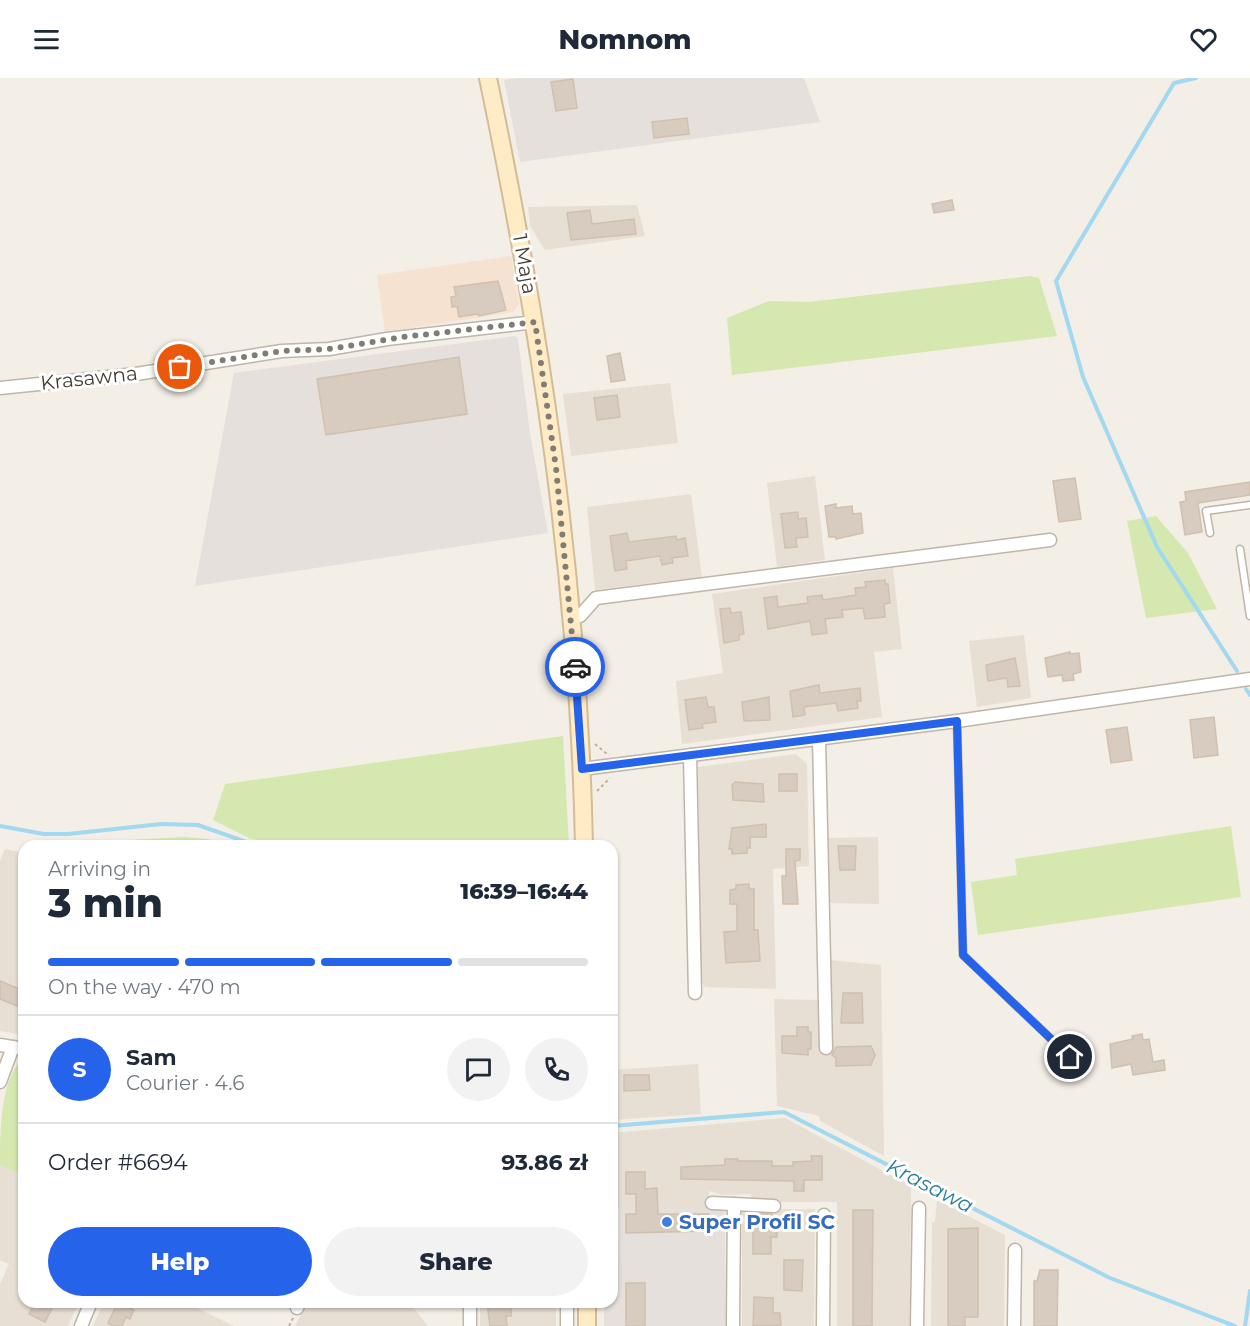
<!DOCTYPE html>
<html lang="en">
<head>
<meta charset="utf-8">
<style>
	body { margin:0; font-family:Montserrat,sans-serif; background:#f2f2f3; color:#1f2937; height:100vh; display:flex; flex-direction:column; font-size:22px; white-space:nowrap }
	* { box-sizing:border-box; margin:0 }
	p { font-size:20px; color:#747a83 }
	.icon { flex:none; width:33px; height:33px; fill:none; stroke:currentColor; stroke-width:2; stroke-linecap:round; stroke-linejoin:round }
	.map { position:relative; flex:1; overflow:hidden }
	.drawer { position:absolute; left:18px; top:762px; width:600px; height:468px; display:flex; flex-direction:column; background:#fff; border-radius:18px; box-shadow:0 2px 4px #0004 }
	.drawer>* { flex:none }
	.pin { position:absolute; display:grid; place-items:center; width:51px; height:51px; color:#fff; margin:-26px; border:3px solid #fff; border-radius:50%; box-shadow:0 2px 6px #0007 }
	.courier { position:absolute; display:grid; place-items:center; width:60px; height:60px; margin:-30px; border:4px solid #2563eb; border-radius:50%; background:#fff; color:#222; box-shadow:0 2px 8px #0007 }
	.summary em { font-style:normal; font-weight:800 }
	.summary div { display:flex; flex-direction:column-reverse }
	.summary { display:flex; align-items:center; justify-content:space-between; height:102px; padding:0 30px }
	h1 { font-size:39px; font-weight:800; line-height:45px }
	.bar { display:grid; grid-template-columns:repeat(4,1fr); gap:9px 6px; align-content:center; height:72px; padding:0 30px }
	.bar i { height:8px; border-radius:4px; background:#e0e1e3 }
	.bar .on { background:#2563eb }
	.bar p { grid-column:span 4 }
	.line { display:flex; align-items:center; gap:15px; padding:0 30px; border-top:2px solid #e0e1e3 }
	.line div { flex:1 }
	.round { display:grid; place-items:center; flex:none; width:63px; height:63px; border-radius:32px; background:#f2f2f3 }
	.primary-button { display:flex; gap:12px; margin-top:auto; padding:12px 30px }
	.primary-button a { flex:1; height:69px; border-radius:36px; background:#2563eb; color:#fff; font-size:24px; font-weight:800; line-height:69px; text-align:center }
	.primary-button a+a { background:#f2f2f3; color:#1f2937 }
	header { display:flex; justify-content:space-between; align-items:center; height:78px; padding:0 30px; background:#fff; font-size:27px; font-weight:800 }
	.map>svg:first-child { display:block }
</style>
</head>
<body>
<header><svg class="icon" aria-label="menu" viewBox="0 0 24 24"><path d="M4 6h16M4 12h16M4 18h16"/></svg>Nomnom<svg class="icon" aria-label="heart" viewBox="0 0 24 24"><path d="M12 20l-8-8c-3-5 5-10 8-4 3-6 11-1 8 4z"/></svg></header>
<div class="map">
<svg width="1250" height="1248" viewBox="0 0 1250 1248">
	<rect width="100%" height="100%" fill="#f3eee6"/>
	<g fill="#e7dfd4">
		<polygon points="637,127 645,158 545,172 530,148 528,129"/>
		<polygon points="670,305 678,365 571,378 563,316"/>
		<polygon points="815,398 825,482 777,489 767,405"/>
		<polygon points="691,416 702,499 595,512 587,429"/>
		<polygon points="893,490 902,571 874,574 882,639 682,666 676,603 723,595 712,516"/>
		<polygon points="1024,557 1031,620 977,629 969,563"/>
		<polygon points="796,676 807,686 809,788 773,791 776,911 705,909 700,902 698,689"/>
		<polygon points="878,759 879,826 829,825 826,760"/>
		<polygon points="5,771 24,775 24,957 0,953 0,783"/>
		<polygon points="829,882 881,887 884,1078 820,1043 819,1038 777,1028 774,921 819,922 820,970 830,971"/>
		<polygon points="698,986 701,1036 612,1042 612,992"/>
		<polygon points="785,1040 911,1108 910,1248 837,1248 837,1124 752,1124 751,1116 722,1117 709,1113 709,1132 612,1131 612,1055"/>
		<polygon points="0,1087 24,1098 24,1224 79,1224 68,1248 0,1248 0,1206 9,1186 0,1182"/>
		<polygon points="937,1122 1005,1157 1004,1248 931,1248 932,1144 935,1144"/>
		<polygon points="742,1131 815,1131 814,1248 742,1248"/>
		<polygon points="104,1224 197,1224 195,1229 234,1248 93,1248"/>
		<polygon points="307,1224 409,1224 428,1248 295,1248"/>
		<rect x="480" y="1224" width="76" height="24"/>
	</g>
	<polygon fill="#f5e2d1" points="511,178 519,226 513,234 385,254 377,197"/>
	<g fill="#e5e0db">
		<polygon points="519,0 804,0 820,44 520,84 504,2"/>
		<polygon points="515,258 518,261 530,355 548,455 195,508 234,295"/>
		<polygon points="619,1131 725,1132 726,1248 604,1248 604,1224 612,1224 612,1194 618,1194"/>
	</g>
	<g fill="#d4e8af">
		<polygon points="1030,198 1039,200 1057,258 732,297 727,240 769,223 809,224"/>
		<polygon points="1156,438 1188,475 1217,531 1146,540 1127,443"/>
		<polygon points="563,658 569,768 279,768 249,760 213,742 225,706"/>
		<polygon points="1231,748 1241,819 978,857 971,804 1017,797 1015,781"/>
		<polygon points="183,759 208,761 231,768 77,768 78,765"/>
		<path d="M24,979v119l-24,-11c0,-33 0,-87 24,-108z"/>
	</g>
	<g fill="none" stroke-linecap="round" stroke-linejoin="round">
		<g stroke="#a2d8f0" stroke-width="4">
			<polyline points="1196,0 1174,5 1056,203 1083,299 1157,469 1237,593"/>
			<polyline points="1246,611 1250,617"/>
			<polyline points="0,748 44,756 68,756 161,746 198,747 258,768"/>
			<polyline points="612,1048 784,1034 1110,1200 1235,1248"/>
			<polyline points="1245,1248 1250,1213"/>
		</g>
	</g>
	<g fill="#d8cbbf" stroke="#d0c0af" stroke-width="1.5">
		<polygon points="573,1 577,30 556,33 551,4"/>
		<polygon points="687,40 689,56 654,60 652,44"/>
		<polygon points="952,122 954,132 934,135 932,126"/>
		<polygon points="590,132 592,146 634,141 636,156 571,162 567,135"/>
		<polygon points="498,203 506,232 479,238 477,236 459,239 457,228 452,229 451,219 456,218 454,209"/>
		<polygon points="620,275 625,302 611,304 607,278"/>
		<polygon points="459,279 467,336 326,357 317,301"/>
		<polygon points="617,317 620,339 597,342 594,320"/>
		<polygon points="1075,400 1081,441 1059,444 1053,403"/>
		<polygon points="1250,404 1250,417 1198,425 1202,454 1185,457 1180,424 1186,423 1185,414"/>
		<polygon points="836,426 836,430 852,428 853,436 861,435 863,455 836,461 836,459 829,459 825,428"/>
		<polygon points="798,434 798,441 806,440 808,459 796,460 797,469 785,470 781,436"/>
		<polygon points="627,455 629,464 676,458 677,462 685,460 688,478 672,480 673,485 662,487 660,478 626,483 627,491 615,493 610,458"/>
		<polygon points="885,502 885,506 888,506 890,525 884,526 885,539 865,541 863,530 842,532 843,539 825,541 827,555 812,557 810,543 768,551 764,520 777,518 778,529 808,525 807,519 822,517 823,522 856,517 855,510 866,509 865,504"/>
		<polygon points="730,530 731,535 741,534 744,556 739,557 739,562 724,565 720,531"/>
		<polygon points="1070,574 1070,576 1079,575 1081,594 1073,596 1074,602 1063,603 1062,597 1048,599 1045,580"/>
		<polygon points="1015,580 1020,608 1008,609 1007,600 988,603 986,587"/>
		<polygon points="819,607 820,615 860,610 861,623 857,623 858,630 838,633 836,625 804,629 805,637 793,639 790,613"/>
		<polygon points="706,619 708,629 714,629 716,644 702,646 703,650 689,652 685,622"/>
		<polygon points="769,619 770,642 744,643 742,624"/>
		<polygon points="1214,639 1218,677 1194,680 1190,642"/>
		<polygon points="1127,649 1132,682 1111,685 1106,652"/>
		<rect x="779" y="696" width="18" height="17"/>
		<polygon points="735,704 763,706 764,724 733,722 732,707"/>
		<polygon points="766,746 766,759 750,759 750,770 747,770 747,775 732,776 732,771 729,771 732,750"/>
		<polygon points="838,768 856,768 855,792 840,792"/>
		<polygon points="786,771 800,771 800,782 795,783 798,826 783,826 782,798 786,798"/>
		<polygon points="749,806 749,811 754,811 754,852 758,852 760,883 726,885 724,854 737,853 737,826 730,826 730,812 736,811 736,807"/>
		<polygon points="0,903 24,913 17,928 0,921"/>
		<polygon points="843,915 862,915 863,945 841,945"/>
		<polygon points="797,949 808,949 808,954 811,954 811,971 808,971 808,977 782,975 782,958 797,958"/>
		<polygon points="1142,956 1143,962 1149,961 1153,984 1164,982 1165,992 1133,997 1131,986 1112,990 1110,966 1133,961 1132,958"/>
		<polygon points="871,968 875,977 871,987 836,988 836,980 832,977 836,969"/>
		<polygon points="624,997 649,997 650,1012 624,1013"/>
		<polygon points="811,1078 822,1078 822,1102 804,1102 804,1113 794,1113 794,1103 681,1101 681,1089 725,1087 725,1081 738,1081 738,1083 772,1083 772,1088 793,1088 793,1084 812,1083"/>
		<polygon points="626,1094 645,1094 645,1111 657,1110 658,1136 709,1136 709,1153 626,1155 626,1136 636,1136 636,1116 626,1116"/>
		<polygon points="853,1132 873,1132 872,1248 853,1248"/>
		<polygon points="753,1135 772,1136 772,1148 777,1148 777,1159 771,1159 771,1176 753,1176"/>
		<polygon points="978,1150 978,1239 965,1239 965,1248 948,1248 948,1151"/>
		<polygon points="784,1182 803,1182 802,1213 784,1212"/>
		<polygon points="1040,1192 1058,1192 1057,1248 1034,1248 1034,1203 1037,1203"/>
		<rect x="626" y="1205" width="19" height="43"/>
		<polygon points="754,1219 773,1220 773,1235 780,1235 781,1247 753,1248"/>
		<polygon points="35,1224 55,1224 45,1244 29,1236"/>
		<polygon points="118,1224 134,1232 130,1241 126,1239 122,1248 113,1248 108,1245"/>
		<polygon points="487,1224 511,1224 511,1238 506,1238 507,1248 490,1248"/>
	</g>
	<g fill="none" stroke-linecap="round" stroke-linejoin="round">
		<defs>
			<g id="lane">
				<polyline points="1210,455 1206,433 1250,427"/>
				<polyline points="1240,471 1250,538"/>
				<polyline points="957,643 963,877 1070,979"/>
			</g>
			<g id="street">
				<polyline points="0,310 136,296 282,273 329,271 387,261 535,244"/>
				<polyline points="571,539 580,538 596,520 1050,462"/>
				<polyline points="819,661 826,970"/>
				<polyline points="690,677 695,915"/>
				<polyline points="582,691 957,643 1250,601"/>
				<polyline points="0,967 24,971"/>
				<polyline points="0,1004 13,969"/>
				<polyline points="712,1125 774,1128"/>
				<polyline points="567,1224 567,1248"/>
				<polyline points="297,1230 300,1224"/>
				<polyline points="81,1248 91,1224"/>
				<polyline points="470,1248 470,1224"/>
				<polyline points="733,1248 734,1126"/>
				<polyline points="823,1248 824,1137"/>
				<polyline points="917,1248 919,1130"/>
				<polyline points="1014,1248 1015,1172"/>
			</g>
			<g id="secondary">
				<path d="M488,0c53,253 91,509 96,768"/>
				<polyline points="587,1224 587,1248"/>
			</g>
		</defs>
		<use href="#lane" stroke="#bfb5a9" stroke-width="9"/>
		<use href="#street" stroke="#bfb5a9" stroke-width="15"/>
		<use href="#secondary" stroke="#d3bd96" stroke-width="20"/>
		<g stroke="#c1af9a" stroke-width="2" stroke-dasharray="3 3" stroke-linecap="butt">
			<polyline points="595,666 607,676"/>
			<polyline points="597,713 610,700"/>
			<polyline points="289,1248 293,1240"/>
		</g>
		<use href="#lane" stroke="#fff" stroke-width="6"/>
		<use href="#street" stroke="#fff" stroke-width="12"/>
		<use href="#secondary" stroke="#ffebc5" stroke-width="16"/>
	</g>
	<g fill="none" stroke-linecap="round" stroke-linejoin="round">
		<polyline stroke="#837c74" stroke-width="6" stroke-dasharray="0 10.8" points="180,289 282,273 329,271 403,259 535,244 556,390 575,589"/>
		<polyline stroke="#2563eb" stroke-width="8" points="575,589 582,691 957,643 963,877 1070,979"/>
	</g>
	<circle fill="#3f7fe0" stroke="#fff" stroke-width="2" cx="667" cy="1144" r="6"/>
	<g text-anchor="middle" stroke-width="6" stroke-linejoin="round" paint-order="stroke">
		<g font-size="20" fill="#463e36" stroke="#fff">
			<text transform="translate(525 186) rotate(80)" y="7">1 Maja</text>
			<text transform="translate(89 300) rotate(-6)" y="7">Krasawna</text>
		</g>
		<g font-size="20" font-weight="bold" fill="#366cbe" stroke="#fff" text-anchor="start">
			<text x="679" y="1151">Super Profil SC</text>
		</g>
		<g font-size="21" font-style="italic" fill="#2b7ca2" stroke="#fff">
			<text transform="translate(930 1108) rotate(27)" y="7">Krasawa</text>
		</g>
	</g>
</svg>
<div class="pin" style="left:180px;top:289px;background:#ea580c"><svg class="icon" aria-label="bag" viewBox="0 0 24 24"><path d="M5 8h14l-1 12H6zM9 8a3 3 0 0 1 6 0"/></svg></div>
<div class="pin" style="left:1070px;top:979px;background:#1f2937"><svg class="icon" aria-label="home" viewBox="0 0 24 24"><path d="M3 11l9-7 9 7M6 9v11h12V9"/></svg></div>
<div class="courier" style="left:575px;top:589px"><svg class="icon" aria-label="car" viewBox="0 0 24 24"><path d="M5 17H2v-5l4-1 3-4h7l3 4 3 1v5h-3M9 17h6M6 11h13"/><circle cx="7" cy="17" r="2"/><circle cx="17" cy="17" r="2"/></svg></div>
<section class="drawer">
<div class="summary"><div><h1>3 min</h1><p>Arriving in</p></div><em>16:39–16:44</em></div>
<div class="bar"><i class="on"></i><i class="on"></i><i class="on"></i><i></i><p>On the way · 470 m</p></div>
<div class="line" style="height:108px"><b class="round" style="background:#2563eb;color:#fff">S</b><div><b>Sam</b><p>Courier · 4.6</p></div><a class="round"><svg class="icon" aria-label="chat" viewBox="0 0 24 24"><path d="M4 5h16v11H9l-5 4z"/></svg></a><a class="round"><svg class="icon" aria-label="phone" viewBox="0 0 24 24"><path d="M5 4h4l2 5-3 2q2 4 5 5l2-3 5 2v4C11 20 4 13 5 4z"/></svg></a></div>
<div class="line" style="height:78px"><div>Order #6694</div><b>93.86 zł</b></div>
<div class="primary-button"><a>Help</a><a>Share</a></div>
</section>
</div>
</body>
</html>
